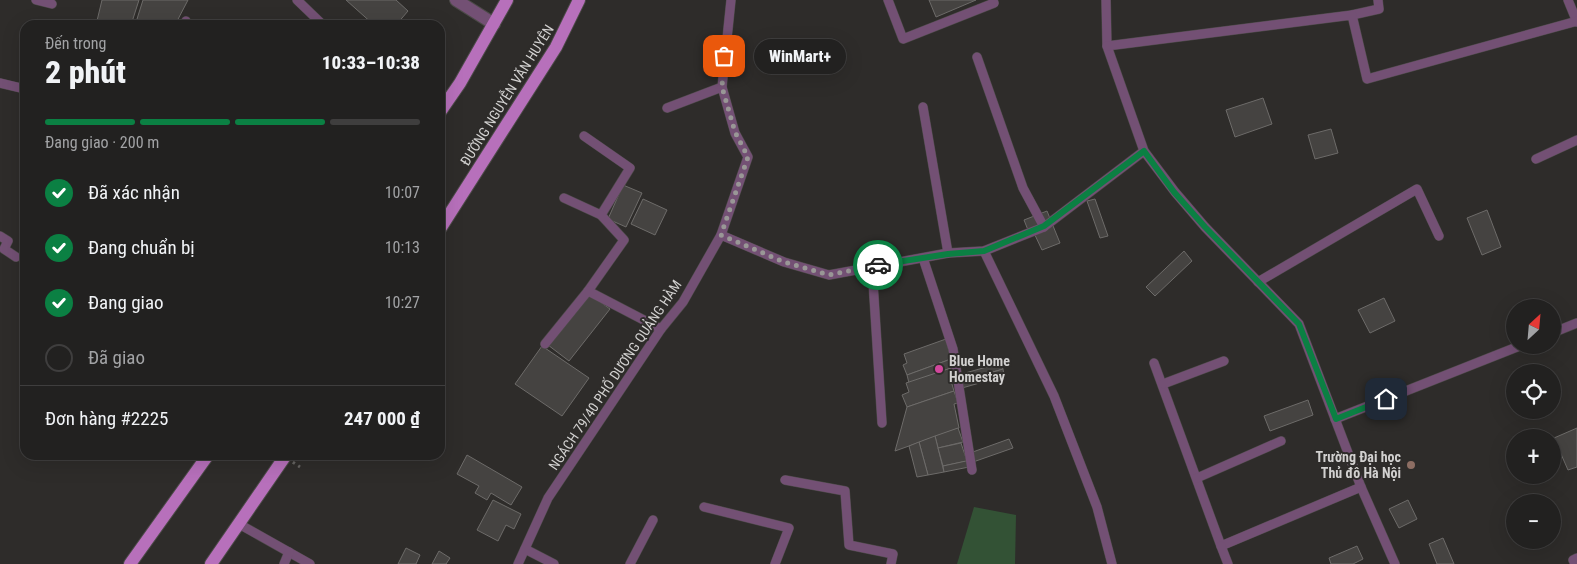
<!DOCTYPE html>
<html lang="vi">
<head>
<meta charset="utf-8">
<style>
	body { margin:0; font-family:"Roboto Condensed",sans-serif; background:#2e2e2d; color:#f1f3f6; height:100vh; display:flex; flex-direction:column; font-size:19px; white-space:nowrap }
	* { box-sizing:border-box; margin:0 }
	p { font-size:16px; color:#a2a3a5 }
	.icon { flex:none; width:28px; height:28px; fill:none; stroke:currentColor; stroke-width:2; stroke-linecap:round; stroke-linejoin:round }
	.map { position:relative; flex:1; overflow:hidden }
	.sheet { position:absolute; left:20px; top:20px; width:425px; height:440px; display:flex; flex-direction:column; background:#222120; border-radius:15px; box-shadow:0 5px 20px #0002,0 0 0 1px #3f3e3e }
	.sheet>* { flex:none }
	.needle { width:32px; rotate:26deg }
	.buttons { position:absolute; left:1506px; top:299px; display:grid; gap:10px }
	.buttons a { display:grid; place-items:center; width:55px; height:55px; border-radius:50%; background:#222120; box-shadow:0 5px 20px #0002,0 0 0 1px #3f3e3e; font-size:25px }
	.pin { position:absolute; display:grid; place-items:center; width:42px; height:42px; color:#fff; margin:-21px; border-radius:10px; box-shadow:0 2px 8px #0006 }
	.courier { position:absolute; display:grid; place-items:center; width:50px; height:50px; margin:-25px; border:4px solid #0b8043; border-radius:50%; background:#fff; color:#222; box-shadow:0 1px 6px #0007 }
	.bubble { position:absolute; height:35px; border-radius:18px; background:#222120; box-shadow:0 5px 20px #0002,0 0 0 1px #3f3e3e; font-size:16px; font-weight:800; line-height:35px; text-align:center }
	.overview em { font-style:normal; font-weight:800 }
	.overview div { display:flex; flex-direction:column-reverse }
	.overview { display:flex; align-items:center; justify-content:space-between; height:85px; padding:0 25px }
	h1 { font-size:32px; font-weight:800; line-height:38px }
	.bar { display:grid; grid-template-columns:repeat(4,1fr); gap:8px 5px; align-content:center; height:60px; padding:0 25px }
	.bar i { height:6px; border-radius:4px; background:#3f3e3e }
	.bar .selected { background:#0b8043 }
	.bar p { grid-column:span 4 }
	.line { display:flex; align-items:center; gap:12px; padding:0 25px; border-top:1px solid #3f3e3e }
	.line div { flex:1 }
	ol { padding:0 25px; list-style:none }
	li { display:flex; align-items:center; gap:15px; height:55px }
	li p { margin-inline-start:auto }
	li .icon { padding:5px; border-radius:50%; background:#0b8043; color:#fff; stroke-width:4 }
	li:last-child { color:#a2a3a5 }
	li i { width:28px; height:28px; border:2px solid #3f3e3e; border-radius:50% }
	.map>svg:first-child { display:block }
</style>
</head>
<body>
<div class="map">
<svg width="1577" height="564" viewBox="0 0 1577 564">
	<rect width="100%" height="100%" fill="#2e2c2a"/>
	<polygon fill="#335235" points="974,507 1016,515 1015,564 957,564"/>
	<g fill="#454341" stroke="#6d6b69">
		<polygon points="102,0 139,0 131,25 96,25"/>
		<polygon points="143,0 188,0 175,25 152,25 137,19"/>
		<polygon points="346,0 396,0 408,11 396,25 374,25"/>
		<polygon points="929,0 976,0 936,17"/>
		<polygon points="1263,98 1272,124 1235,137 1226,110"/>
		<polygon points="1331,129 1338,153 1315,159 1308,135"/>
		<polygon points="623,185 642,193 626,227 608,219"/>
		<polygon points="643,199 667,210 655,235 631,224"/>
		<polygon points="1095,199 1108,236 1100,238 1087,201"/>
		<polygon points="1487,210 1501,247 1482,255 1467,218"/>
		<polygon points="1047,211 1060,243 1042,250 1034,233 1030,235 1024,220"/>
		<polygon points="1184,251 1192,261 1155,296 1146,287"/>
		<polygon points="588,293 610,309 569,361 548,345"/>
		<polygon points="1384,298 1395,321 1370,333 1358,310"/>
		<polygon points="946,339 951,359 907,375 903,365 907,363 904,354"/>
		<polygon points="542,346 589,378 562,416 515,384"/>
		<polygon points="951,359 954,367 909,383 907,375"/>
		<polygon points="1001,363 1003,369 960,382 958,375"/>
		<polygon points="951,368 955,380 951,381 954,391 907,407 902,395 909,392 906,383"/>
		<polygon points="1003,369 1004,376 962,388 960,382"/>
		<polygon points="954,391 958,403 954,404 959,428 895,451 907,407"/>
		<polygon points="1308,400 1313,415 1270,431 1264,416"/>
		<polygon points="958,428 963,442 938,448 935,436"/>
		<polygon points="1577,428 1577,467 1568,470 1554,438"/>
		<polygon points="935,436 944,472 928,475 919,442"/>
		<polygon points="1009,439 1013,448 973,462 970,453"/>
		<polygon points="919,442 928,475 917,477 909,446"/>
		<polygon points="961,443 967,461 943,466 938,448"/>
		<polygon points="467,455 522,487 511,505 491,493 487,500 475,493 479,486 457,474"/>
		<polygon points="966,461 969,467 944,472 943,466"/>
		<polygon points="493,500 521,514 514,529 506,525 498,541 477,530"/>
		<polygon points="1408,500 1417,519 1399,528 1389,509"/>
		<polygon points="1443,538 1454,564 1437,564 1429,544"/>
		<polygon points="1357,546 1363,559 1353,564 1331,564 1329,558"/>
		<polygon points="406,548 420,555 416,564 398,564"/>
		<polygon points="439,551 450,558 446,564 432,564"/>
	</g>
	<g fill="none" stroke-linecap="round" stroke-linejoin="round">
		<defs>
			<g id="service">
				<polyline points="36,0 52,4"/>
				<polyline points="297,0 323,25"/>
				<polyline points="888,0 903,39 994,3 993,0"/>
				<polyline points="1106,0 1107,46 1144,151 1175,192 1205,227 1299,324 1361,487 1395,564"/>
				<polyline points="1568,0 1577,22"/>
				<polyline points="1352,15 1379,9 1378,0"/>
				<polyline points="184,25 186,21"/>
				<polyline points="1107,46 1352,15 1367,79 1577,21"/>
				<polyline points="977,57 1023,188 1044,227"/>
				<polyline points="0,83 25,89"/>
				<polyline points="923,107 948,253"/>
				<polyline points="667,108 722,87"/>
				<polyline points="584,136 630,168 601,215"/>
				<polyline points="1536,159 1577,140"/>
				<polyline points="564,198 601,215 624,240 588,291"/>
				<polyline points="721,235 784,262 829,275 948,253 984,251 1044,227 1144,151"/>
				<polyline points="0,236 8,241 4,249 16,257"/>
				<polyline points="984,251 1054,396 1097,507 1112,564"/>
				<polyline points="923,258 953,349 972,470"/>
				<polyline points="872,266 882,423"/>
				<polyline points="1258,282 1417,189 1439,236"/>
				<polyline points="1552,333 1577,323"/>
				<polyline points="545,344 588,291 661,329"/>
				<polyline points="1154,363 1221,546 1361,487"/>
				<polyline points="1163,384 1224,361"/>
				<polyline points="1335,419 1522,345"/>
				<polyline points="1197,478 1281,441"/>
				<polyline points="785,480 845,491 849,545 893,554 891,564"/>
				<polyline points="704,507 789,528 775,564"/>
				<polyline points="239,524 310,564"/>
				<polyline points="1221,546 1228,564"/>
				<polyline points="525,549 554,564"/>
				<polyline points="284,564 289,552"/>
				<polyline points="518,564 548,498 661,329 683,302 721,235 748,157 735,133 722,87 731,0"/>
				<polyline points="630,564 653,520"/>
				<polyline points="1575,564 1573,560 1577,558"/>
			</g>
			<polyline id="minor" points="456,0 494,24"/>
			<g id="primary">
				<polyline points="440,112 460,83 507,0"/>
				<polyline points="440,229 556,47 579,0"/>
				<polyline points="130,564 208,455"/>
				<polyline points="211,564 286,455"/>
			</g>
		</defs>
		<use href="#service" stroke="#4c4a48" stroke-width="10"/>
		<use href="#minor" stroke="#4c4a48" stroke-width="14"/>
		<use href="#primary" stroke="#4c4a48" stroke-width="14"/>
		<use href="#service" stroke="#735074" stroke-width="9"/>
		<use href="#minor" stroke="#735074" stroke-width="12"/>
		<use href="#primary" stroke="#b770bb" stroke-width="12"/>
		<polyline stroke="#666462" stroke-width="3" stroke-dasharray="2.5 4" stroke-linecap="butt" points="282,455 300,467"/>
	</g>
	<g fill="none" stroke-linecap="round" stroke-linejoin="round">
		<polyline stroke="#999796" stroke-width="5" stroke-dasharray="0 9" points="724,56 722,87 735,132 748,157 721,235 784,262 829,275 878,265"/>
		<polyline stroke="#0b8043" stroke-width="6" points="878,265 948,254 984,251 1044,226 1144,151 1174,192 1205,227 1299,324 1336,419 1386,399"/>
	</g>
	<circle fill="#d1479c" stroke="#2e2c2a" stroke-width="2" cx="939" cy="369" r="5"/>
	<circle fill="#8d6e63" stroke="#2e2c2a" stroke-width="2" cx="1411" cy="465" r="5"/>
	<g text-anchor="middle" stroke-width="4" stroke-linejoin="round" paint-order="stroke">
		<g font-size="14" fill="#d2d1d0" stroke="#2e2c2a">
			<text transform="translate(507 95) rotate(-58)" y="5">ĐƯỜNG NGUYỄN VĂN HUYÊN</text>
			<text transform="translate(615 375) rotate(-56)" y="5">NGÁCH 79/40 PHỐ DƯƠNG QUẢNG HÀM</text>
		</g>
		<g font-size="14" font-weight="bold" fill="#d2d1d0" stroke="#2e2c2a" text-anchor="start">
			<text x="949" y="366">Blue Home<tspan x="949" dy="16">Homestay</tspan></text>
			<text x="1401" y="462" text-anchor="end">Trường Đại học<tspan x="1401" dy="16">Thủ đô Hà Nội</tspan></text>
		</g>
	</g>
</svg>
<div class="buttons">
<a><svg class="needle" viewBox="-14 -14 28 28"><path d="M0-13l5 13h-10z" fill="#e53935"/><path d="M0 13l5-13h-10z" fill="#a2a3a5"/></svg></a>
<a><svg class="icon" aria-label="locate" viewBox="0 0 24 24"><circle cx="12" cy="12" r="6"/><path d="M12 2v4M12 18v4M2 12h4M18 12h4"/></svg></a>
<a>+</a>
<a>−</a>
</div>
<div class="pin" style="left:724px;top:56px;background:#ea580c"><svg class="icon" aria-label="bag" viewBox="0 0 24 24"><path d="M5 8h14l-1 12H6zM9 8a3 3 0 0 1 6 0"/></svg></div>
<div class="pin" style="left:1386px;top:399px;background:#1f2937"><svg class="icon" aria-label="home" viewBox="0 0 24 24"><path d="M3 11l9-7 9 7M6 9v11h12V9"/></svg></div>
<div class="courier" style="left:878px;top:265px"><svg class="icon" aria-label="car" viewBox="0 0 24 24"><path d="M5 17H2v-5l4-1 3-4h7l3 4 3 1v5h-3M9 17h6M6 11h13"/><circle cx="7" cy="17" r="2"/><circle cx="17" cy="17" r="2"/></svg></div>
<div class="bubble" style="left:754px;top:39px;width:92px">WinMart+</div>
<section class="sheet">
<div class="overview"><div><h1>2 phút</h1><p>Đến trong</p></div><em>10:33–10:38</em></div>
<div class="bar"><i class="selected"></i><i class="selected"></i><i class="selected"></i><i></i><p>Đang giao · 200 m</p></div>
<ol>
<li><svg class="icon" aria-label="check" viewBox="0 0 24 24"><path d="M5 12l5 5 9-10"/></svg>Đã xác nhận<p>10:07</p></li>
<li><svg class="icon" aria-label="check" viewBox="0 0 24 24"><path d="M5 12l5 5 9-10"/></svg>Đang chuẩn bị<p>10:13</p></li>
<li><svg class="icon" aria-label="check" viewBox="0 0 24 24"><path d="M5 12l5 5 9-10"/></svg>Đang giao<p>10:27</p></li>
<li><i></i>Đã giao</li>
</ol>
<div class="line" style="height:65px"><div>Đơn hàng #2225</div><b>247 000 ₫</b></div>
</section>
</div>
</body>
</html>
